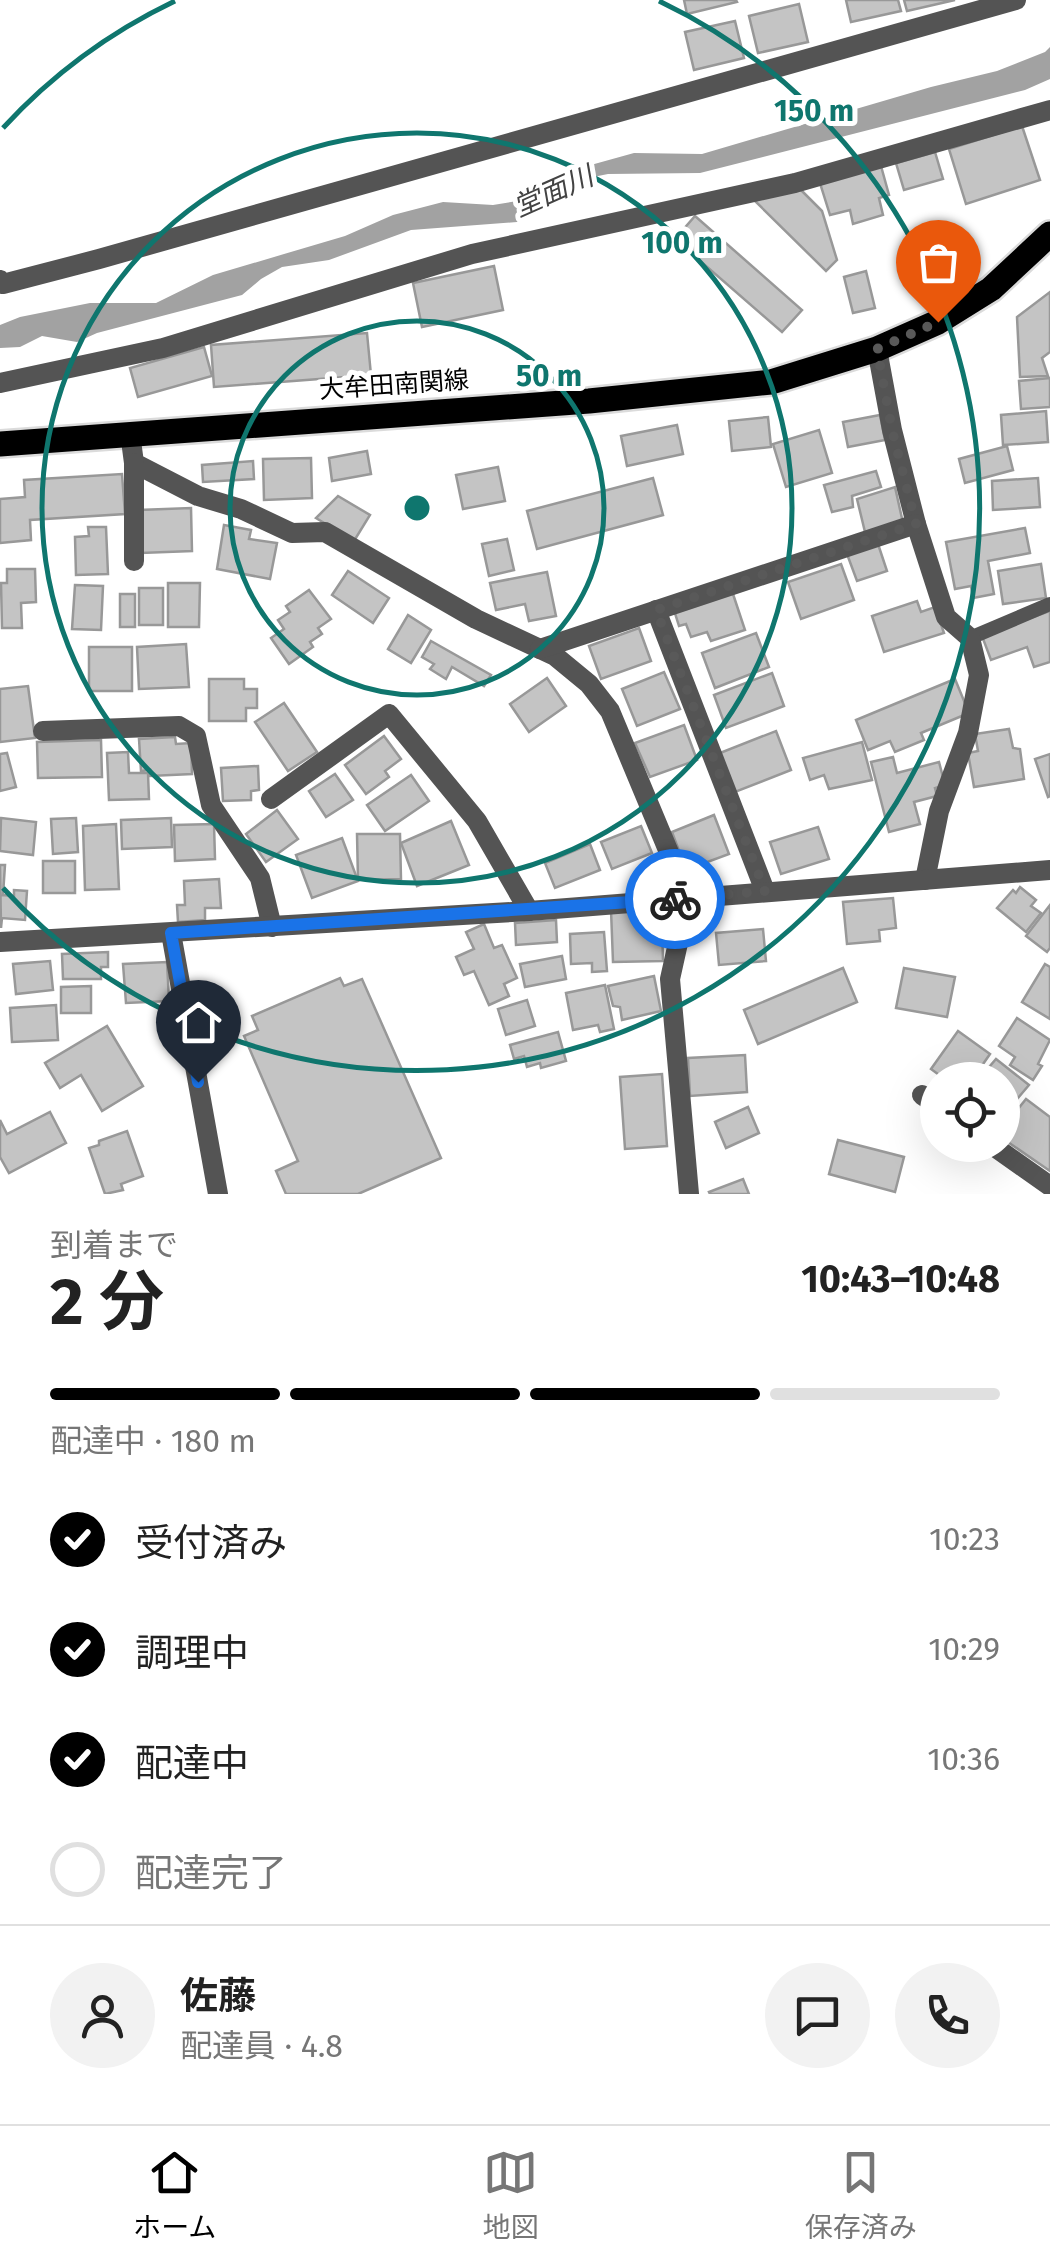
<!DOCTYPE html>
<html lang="ja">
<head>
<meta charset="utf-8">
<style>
	body { margin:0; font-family:"Fira Sans","Noto Sans JP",sans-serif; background:#f2f2f2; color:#222; height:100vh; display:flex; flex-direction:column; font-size:38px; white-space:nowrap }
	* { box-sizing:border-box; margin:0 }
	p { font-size:32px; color:#767676 }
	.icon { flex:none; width:55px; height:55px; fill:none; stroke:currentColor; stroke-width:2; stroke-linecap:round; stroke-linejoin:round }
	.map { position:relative; height:1194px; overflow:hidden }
	.details { display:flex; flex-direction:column; background:#fff; flex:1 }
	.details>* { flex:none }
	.fabs { position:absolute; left:920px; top:1062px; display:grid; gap:20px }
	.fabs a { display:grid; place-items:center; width:100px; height:100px; border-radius:50%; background:#fff; box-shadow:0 10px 40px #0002; font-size:50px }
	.pin { position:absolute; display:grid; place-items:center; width:85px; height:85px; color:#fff; margin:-102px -42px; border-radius:50% 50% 50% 0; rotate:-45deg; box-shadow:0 0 10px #0007 }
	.pin .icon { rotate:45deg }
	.courier { position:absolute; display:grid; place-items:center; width:100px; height:100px; margin:-50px; border:8px solid #1a73e8; border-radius:50%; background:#fff; color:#222; box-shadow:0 2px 12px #0007 }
	.summary em { font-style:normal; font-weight:700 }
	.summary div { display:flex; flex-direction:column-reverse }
	.summary { display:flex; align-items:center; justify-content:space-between; height:170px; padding:0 50px }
	h1 { font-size:65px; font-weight:700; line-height:75px }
	.bar { display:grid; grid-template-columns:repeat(4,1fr); gap:15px 10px; align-content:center; height:120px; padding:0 50px }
	.bar i { height:12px; border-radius:8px; background:#e0e0e0 }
	.bar .on { background:#000 }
	.bar p { grid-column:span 4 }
	.line { display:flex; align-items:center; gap:25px; padding:0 50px; border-top:2px solid #e0e0e0 }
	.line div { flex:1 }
	.round { display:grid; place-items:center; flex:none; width:105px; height:105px; border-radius:52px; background:#f2f2f2 }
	ol { padding:0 50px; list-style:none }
	li { display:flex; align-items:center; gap:30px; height:110px }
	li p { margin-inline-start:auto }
	li .icon { padding:10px; border-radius:50%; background:#000; color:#fff; stroke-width:4 }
	li:last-child { color:#767676 }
	li i { width:55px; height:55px; border:5px solid #e0e0e0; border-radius:50% }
	.tabs { display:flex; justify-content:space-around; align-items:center; height:140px; border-top:2px solid #e0e0e0; background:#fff; font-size:28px; color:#767676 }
	.tabs a { display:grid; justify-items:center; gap:5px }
	.tabs .on { color:#000 }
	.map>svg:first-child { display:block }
</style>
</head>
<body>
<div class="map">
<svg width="1050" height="1194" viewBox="0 0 1050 1194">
	<rect width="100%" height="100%" fill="#fff"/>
	<polygon fill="#a2a2a2" points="1050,47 1050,79 1025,90 700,173 608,174 583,179 544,208 517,222 411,230 329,260 282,267 261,279 242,295 97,333 77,342 42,336 20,347 0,348 0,325 20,317 90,303 156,303 213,275 345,236 393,215 443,202 493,205 517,201 562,173 634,153 702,154 931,87 997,71 1045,52"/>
	<g fill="#c4c4c4" stroke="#989898" stroke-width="2.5">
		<polygon points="684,0 736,0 737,2 687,14"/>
		<polygon points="846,0 898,0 901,11 851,22"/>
		<polygon points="904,0 955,0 907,11"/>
		<polygon points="799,4 808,42 758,53 749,16"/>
		<polygon points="735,21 744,58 694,70 685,32"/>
		<polygon points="1022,126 1040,180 966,204 949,149"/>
		<polygon points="935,152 943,179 904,190 896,163"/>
		<polygon points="881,166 889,195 879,198 883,215 853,224 850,210 830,215 820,183"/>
		<polygon points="797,186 822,211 837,260 826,271 754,200"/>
		<polygon points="695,216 802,310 782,332 675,239"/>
		<polygon points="494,266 503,310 422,327 413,283"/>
		<polygon points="866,271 875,308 853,313 844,277"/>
		<polygon points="1050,292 1050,352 1042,358 1048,376 1020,377 1017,317"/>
		<polygon points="367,333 371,375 214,387 211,345"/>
		<polygon points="204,347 212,376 138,397 130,368"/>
		<polygon points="1050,378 1050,407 1021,409 1019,381"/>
		<polygon points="1046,411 1048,442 1003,445 1001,415"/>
		<polygon points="880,415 885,440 848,447 843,422"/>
		<polygon points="768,417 771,447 732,451 729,421"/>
		<polygon points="677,425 683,454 627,466 621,436"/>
		<polygon points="819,430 832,473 786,487 773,444"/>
		<polygon points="1007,446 1013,470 965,483 959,459"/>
		<polygon points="367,451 371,474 332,481 329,458"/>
		<polygon points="311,458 312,498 264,500 263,459"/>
		<polygon points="253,461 254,479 203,482 202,465"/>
		<polygon points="498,467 505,501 463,509 456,475"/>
		<polygon points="876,471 881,487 852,496 853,507 832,512 824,485"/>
		<polygon points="122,474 125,514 30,520 31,540 0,543 0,499 25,497 24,480"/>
		<polygon points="653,478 663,515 537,549 527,511"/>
		<polygon points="1038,478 1040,507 993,510 992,481"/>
		<polygon points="895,487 903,523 865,532 857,499"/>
		<polygon points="338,496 370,515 354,541 316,518"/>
		<polygon points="191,508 192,551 141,553 139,510"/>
		<polygon points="224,525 251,530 249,539 277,543 270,579 217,569"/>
		<polygon points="88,527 106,527 108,574 76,575 75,537 89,536"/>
		<polygon points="1025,528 1030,553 988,561 994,594 973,598 971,586 955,589 946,542"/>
		<polygon points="507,539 514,570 489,576 482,544"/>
		<polygon points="878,544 887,571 857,581 847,554"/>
		<polygon points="841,564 854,600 801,619 788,582"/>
		<polygon points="1041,564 1046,598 1003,604 998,571"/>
		<polygon points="7,569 35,569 36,602 21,603 22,628 2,628 1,583 7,583"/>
		<polygon points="348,571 389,598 373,623 332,595"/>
		<polygon points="547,572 556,616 529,621 525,604 496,610 490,583"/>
		<polygon points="168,583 200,583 199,627 168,627"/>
		<polygon points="75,585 103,586 101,630 72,629"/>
		<rect x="139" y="588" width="24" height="37"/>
		<polygon points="309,590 331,619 318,628 322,634 310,642 313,647 289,664 271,638 284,629 278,620 290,612 286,606"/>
		<polygon points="732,591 745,630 711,641 707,632 691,637 686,624 679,626 674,610"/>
		<rect x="120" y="594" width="15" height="33"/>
		<polygon points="917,601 921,612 935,607 944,633 884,652 872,616"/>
		<polygon points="1050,611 1050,662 1034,667 1027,647 991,660 982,636"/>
		<polygon points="408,615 431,630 411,663 388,649"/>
		<polygon points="639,628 651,661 601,679 589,646"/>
		<polygon points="756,633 769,667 715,688 702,653"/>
		<polygon points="431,641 491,675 484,686 452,667 446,679 430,669 434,664 422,657"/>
		<polygon points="186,644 189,687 139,689 137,647"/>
		<rect x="89" y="647" width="43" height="44"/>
		<polygon points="664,672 680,709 637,726 622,689"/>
		<polygon points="772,673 784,706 726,728 714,695"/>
		<polygon points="547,678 566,706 529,732 510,704"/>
		<polygon points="209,679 244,679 244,689 257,689 257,708 246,708 246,721 209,721"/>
		<polygon points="955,679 969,713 921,733 924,740 895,752 890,741 868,750 856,720"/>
		<polygon points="28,686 35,738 0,742 0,689"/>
		<polygon points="284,703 317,752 288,771 255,722"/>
		<polygon points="684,725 697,760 650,777 635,743"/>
		<polygon points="1009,729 1013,748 1020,749 1024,779 974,787 968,753 978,751 975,734"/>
		<polygon points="776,731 791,770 735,792 720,753"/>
		<polygon points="384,736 401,759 385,771 389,777 366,794 345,765"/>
		<polygon points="175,737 176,744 191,743 192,774 150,776 150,770 141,771 139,739"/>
		<polygon points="101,740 102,777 38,778 37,742"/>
		<polygon points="862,742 872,780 829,789 824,775 810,780 803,758"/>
		<polygon points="128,752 129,773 148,773 149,799 109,800 107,753"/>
		<polygon points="7,753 16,787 0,791 0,754"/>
		<polygon points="1050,754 1050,796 1048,797 1035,759"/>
		<polygon points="893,757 897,773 939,762 945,785 935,788 937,796 914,802 920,824 889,832 871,762"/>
		<polygon points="258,766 259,790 251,791 251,800 223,801 221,768"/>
		<polygon points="335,774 353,800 326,817 309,791"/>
		<polygon points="411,775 429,801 385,831 367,805"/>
		<polygon points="277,810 298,839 266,862 246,834"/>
		<polygon points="714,815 729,854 686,870 672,832"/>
		<polygon points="1,818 36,822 33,855 0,851"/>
		<polygon points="76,818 78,852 53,854 51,819"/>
		<polygon points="171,818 172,847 122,849 121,820"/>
		<polygon points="451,821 469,865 417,886 401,843"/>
		<polygon points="116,824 119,889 85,890 83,826"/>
		<polygon points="214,824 215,859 175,861 174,825"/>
		<polygon points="641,826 652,853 612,869 601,842"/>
		<polygon points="818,827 829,859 781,874 770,842"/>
		<polygon points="357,834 400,834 401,879 358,880"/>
		<polygon points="342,838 358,881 312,898 296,855"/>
		<polygon points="590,844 600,870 555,888 545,863"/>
		<rect x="43" y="861" width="32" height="32"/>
		<polygon points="0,865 5,865 3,895 14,896 14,890 27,891 25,920 2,918 1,928"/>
		<polygon points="219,879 221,908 205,908 205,920 178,922 177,905 185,905 184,881"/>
		<polygon points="1020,887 1036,900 1031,906 1041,913 1026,932 997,908 1013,890 1016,893"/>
		<polygon points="893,898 896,928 879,930 880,941 847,944 843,902"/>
		<polygon points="1050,905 1050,948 1047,952 1026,936"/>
		<polygon points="636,909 636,925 662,924 663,961 613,962 611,910"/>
		<polygon points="556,920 557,942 516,945 515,923"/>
		<polygon points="484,924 494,948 502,945 517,978 504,984 509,996 489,1005 474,971 464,975 456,957 474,949 466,932"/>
		<polygon points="763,929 766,961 719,965 716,933"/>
		<polygon points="604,932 607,971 592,972 592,963 571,964 570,934"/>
		<polygon points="108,952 108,967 101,967 101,979 63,979 62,954"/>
		<polygon points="562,956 566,979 525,987 520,964"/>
		<polygon points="50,961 53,990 16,994 13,964"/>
		<polygon points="167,962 169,1001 126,1003 123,964"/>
		<polygon points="1045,964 1050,967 1050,1019 1022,1002"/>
		<polygon points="843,968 857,1002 758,1044 744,1010"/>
		<polygon points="904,968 955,977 947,1017 896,1008"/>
		<polygon points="654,976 661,1011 622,1020 620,1007 613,1006 608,986"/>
		<polygon points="340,978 344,986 362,979 441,1158 358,1194 286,1194 276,1171 298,1161 244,1036 258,1030 252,1016"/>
		<polygon points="605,985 614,1029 600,1032 598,1025 573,1030 566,993"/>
		<polygon points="91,986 91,1013 61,1013 61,987"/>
		<polygon points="527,1000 535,1026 506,1035 498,1009"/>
		<polygon points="56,1005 58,1040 12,1042 10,1008"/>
		<polygon points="1017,1018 1050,1040 1038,1064 1042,1066 1033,1080 1010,1065 1015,1057 999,1046"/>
		<polygon points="107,1026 143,1086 102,1111 81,1075 60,1088 45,1063"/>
		<polygon points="958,1031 990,1054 972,1080 946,1080 931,1069"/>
		<polygon points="558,1032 566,1061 541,1068 540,1063 527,1067 524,1056 514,1059 510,1045"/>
		<polygon points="745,1055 747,1092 690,1096 688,1058"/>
		<polygon points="996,1059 1029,1085 1002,1117 1002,1080 978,1080"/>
		<polygon points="662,1074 667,1146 625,1149 620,1077"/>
		<polygon points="1026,1099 1050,1117 1050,1171 1002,1138 1002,1129"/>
		<polygon points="748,1107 759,1133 726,1148 715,1122"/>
		<polygon points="50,1112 66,1143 9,1173 0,1157 0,1120 7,1134"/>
		<polygon points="127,1131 143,1176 121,1184 123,1190 105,1194 89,1148 99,1145 99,1141"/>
		<polygon points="838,1140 904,1157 895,1192 829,1174"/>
		<polygon points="743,1179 749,1194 710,1194 709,1192"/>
	</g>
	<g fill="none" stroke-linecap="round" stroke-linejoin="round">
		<defs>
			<polyline id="primary" points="0,444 589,401 771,382 877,349 938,322 991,289 1050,234"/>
		</defs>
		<use href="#primary" stroke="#dbdbdb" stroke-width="30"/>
		<polyline stroke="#545454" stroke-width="14" points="970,638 1050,604"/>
		<g stroke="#545454" stroke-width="20">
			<polyline points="0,280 3,284 99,259 1016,0"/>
			<polyline points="877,349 892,430 916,524 946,617 970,638 979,675 968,733 939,811 925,880"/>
			<polyline points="0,383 163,348 472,254 795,183 1050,110"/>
			<polyline points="130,433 134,463 198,496 241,509 292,533 325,532 476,619 555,656 589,684 610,711 688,898 670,979 689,1194"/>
			<polyline points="134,463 134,561"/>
			<polyline points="656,610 765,891"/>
			<polyline points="540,649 916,524"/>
			<polyline points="43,731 179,726 196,736 211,805 260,878 272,927"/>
			<polyline points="271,799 389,714 477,821 529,911"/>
			<polyline points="171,933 218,1194"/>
			<polyline points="0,942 529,911 1050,870"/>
			<polyline points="922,1095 938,1106"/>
			<polyline points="992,1145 1050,1186"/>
		</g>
		<use href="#primary" stroke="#000" stroke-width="25"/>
	</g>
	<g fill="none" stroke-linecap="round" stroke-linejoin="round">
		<polyline stroke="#595959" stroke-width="10" stroke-dasharray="0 18" points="675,899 765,891 656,610 916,524 892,430 877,349 938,322"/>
		<polyline stroke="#1a73e8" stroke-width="12" points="198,1082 171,933 675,899"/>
	</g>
	<g fill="none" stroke="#0f766e" stroke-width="5">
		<circle cx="417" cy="508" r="187"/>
		<circle cx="417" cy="508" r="375"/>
		<path d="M3 128A562 562 0 0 1 175 1M659 1A562 562 0 1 1 3 888"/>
	</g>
	<g text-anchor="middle" stroke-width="10" stroke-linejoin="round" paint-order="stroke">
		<g font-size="25" fill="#000" stroke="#fff">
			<text transform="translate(394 384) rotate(-4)" y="9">大牟田南関線</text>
		</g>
		<g font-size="28" font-style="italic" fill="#434343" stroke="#fff">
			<text transform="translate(553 191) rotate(-24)" y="10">堂面川</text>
		</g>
	</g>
	<circle cx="417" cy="508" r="15" fill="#0f766e" stroke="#fff" stroke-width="5"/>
	<g font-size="30" text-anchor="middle" font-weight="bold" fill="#0f766e" stroke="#fff" stroke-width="10" stroke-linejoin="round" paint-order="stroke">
		<text x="814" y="121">150 m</text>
		<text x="682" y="253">100 m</text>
		<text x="549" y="386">50 m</text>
	</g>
</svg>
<div class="fabs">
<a><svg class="icon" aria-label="locate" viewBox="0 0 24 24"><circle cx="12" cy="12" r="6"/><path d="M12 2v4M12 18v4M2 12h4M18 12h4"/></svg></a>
</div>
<div class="pin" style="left:938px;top:322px;background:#ea580c"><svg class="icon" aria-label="bag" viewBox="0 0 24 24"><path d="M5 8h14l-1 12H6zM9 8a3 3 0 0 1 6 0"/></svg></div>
<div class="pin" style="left:198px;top:1082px;background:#1f2937"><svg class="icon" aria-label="home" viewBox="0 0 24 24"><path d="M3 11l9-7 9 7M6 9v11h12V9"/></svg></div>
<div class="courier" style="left:675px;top:899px"><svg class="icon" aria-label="bike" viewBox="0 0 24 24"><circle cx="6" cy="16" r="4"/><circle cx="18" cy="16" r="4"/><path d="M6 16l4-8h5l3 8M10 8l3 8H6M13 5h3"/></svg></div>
</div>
<section class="details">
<div class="summary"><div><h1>2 分</h1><p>到着まで</p></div><em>10:43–10:48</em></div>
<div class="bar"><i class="on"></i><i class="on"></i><i class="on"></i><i></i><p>配達中 · 180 m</p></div>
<ol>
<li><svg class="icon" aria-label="check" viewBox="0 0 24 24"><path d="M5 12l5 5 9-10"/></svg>受付済み<p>10:23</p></li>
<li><svg class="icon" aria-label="check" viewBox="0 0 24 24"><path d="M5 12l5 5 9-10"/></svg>調理中<p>10:29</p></li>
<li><svg class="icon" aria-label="check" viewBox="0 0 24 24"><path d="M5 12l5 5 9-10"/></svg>配達中<p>10:36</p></li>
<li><i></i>配達完了</li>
</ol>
<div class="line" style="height:180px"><a class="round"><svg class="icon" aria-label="person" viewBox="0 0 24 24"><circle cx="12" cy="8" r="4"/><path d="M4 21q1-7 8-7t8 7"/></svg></a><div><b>佐藤</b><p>配達員 · 4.8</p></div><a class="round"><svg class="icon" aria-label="chat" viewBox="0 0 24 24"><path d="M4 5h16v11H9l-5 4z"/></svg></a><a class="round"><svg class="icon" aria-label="phone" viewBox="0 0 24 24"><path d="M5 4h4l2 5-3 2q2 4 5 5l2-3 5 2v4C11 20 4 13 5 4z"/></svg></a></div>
</section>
<nav class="tabs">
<a class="on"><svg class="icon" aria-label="home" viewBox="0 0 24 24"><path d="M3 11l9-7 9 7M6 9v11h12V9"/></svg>ホーム</a>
<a><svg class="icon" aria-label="map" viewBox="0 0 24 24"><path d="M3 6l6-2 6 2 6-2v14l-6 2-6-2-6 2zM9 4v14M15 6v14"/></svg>地図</a>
<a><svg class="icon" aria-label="saved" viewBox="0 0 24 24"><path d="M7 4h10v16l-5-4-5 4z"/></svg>保存済み</a>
</nav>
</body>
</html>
